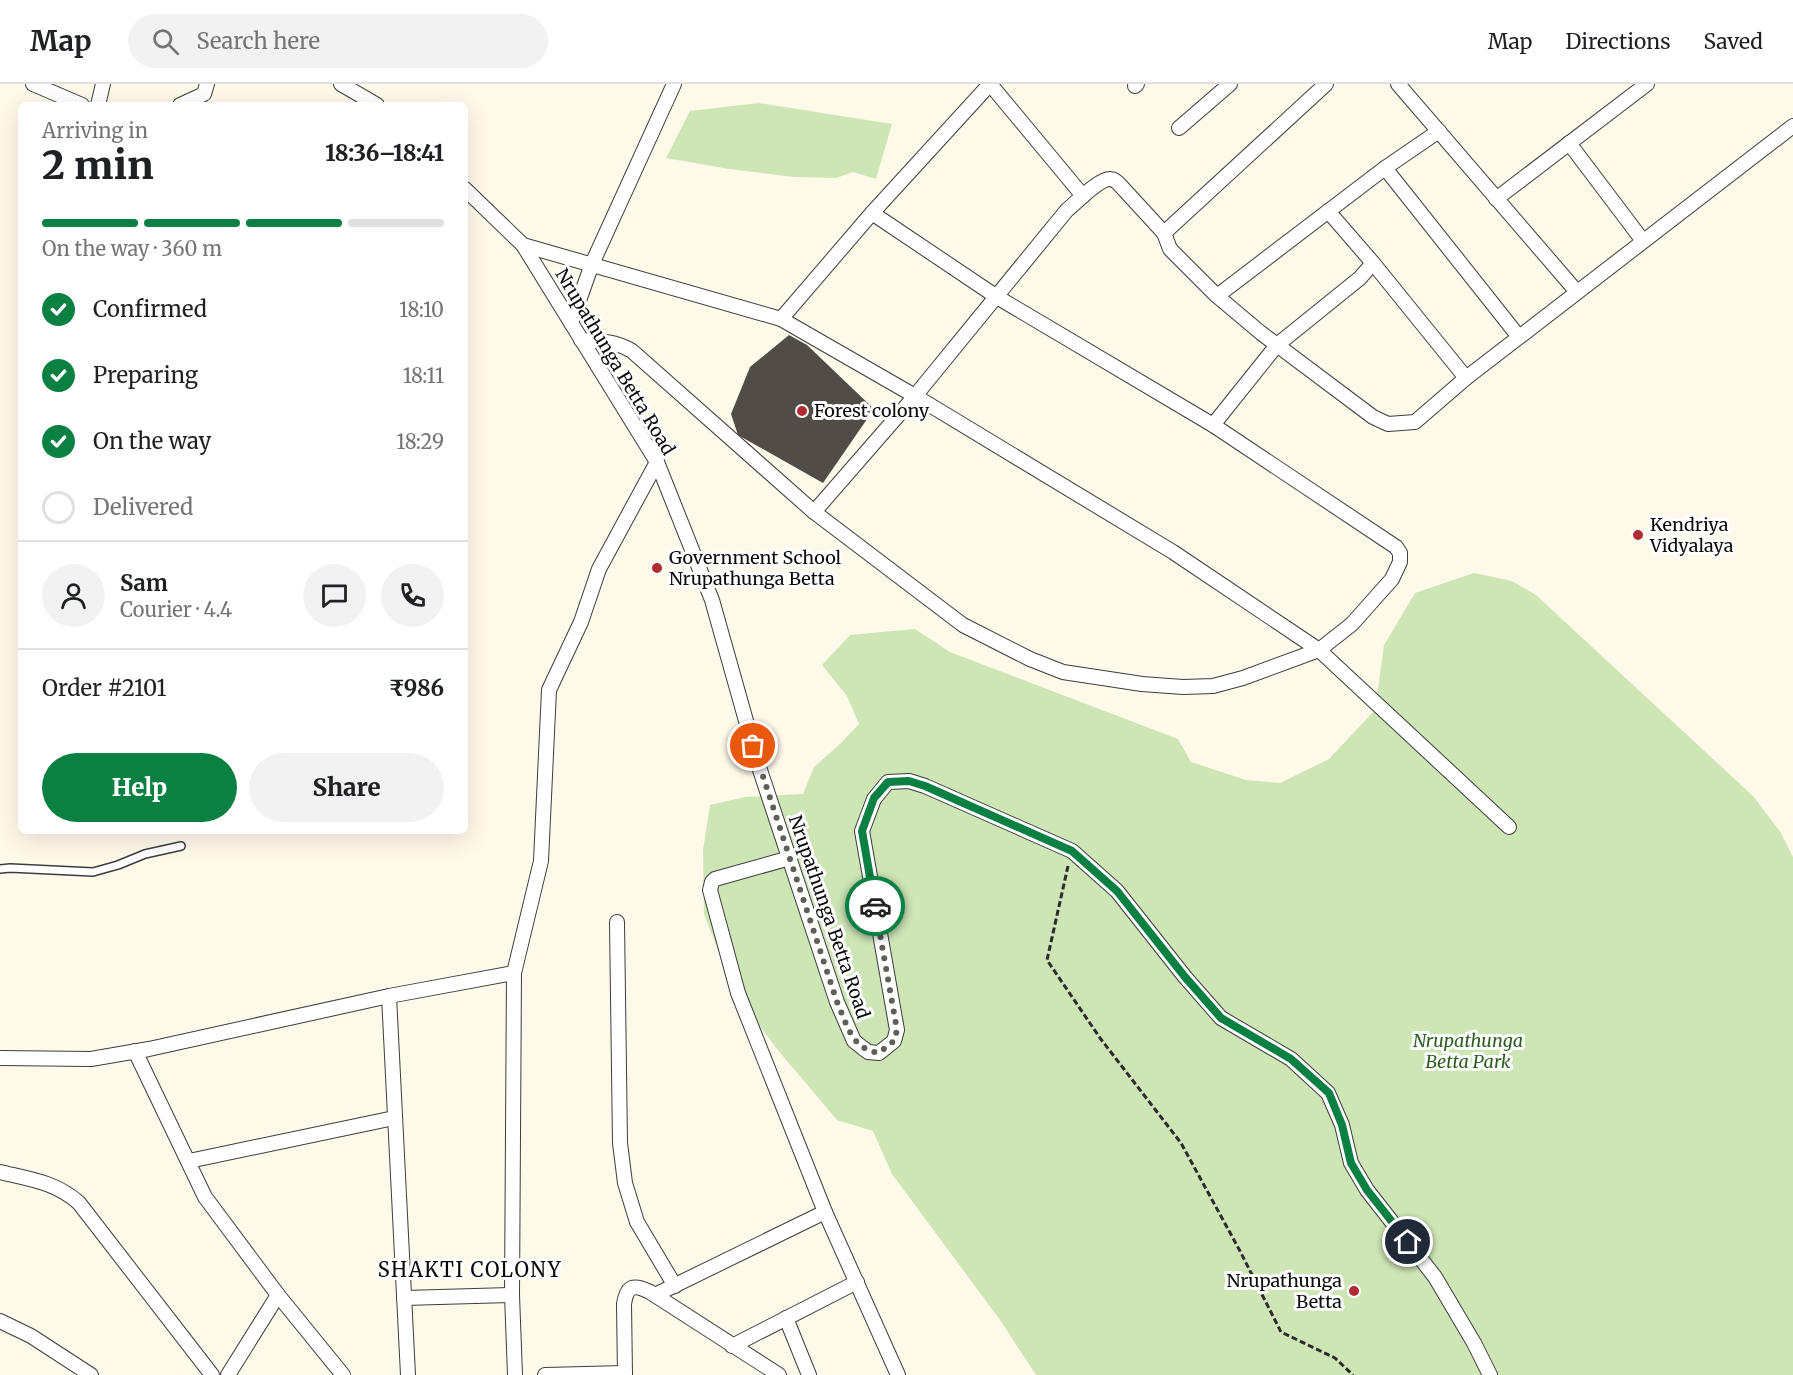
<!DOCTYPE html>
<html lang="en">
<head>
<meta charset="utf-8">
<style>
	body { margin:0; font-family:Merriweather,serif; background:#f2f2f2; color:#202124; height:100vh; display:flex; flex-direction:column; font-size:22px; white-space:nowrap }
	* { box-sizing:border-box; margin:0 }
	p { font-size:20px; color:#757577 }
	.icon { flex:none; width:33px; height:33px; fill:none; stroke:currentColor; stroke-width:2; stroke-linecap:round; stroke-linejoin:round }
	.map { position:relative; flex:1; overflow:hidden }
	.details { position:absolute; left:18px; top:18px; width:450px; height:732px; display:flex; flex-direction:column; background:#fff; border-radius:9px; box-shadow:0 6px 24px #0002 }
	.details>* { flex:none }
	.pin { position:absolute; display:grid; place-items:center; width:51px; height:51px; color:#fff; margin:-26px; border:3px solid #fff; border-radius:50%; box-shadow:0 2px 6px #0007 }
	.courier { position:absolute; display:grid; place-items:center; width:60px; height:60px; margin:-30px; border:4px solid #0b8043; border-radius:50%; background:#fff; color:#222; box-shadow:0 2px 8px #0007 }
	.overview em { font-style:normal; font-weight:800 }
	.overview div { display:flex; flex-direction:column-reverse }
	.overview { display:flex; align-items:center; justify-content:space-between; height:102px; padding:0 24px }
	h1 { font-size:39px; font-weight:800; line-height:45px }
	.bar { display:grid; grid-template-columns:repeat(4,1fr); gap:9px 6px; align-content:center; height:72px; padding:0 24px }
	.bar i { height:8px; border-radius:4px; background:#e0e0e0 }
	.bar .selected { background:#0b8043 }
	.bar p { grid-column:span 4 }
	.line { display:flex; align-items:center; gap:15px; padding:0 24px; border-top:2px solid #e0e0e0 }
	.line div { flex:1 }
	.round { display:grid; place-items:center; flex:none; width:63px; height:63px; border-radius:32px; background:#f2f2f2 }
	ol { padding:0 24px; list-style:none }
	li { display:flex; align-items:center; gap:18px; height:66px }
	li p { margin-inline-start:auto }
	li .icon { padding:6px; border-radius:50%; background:#0b8043; color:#fff; stroke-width:4 }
	li:last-child { color:#757577 }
	li i { width:33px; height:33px; border:3px solid #e0e0e0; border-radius:50% }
	.button { display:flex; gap:12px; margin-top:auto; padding:12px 24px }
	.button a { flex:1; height:69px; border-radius:36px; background:#0b8043; color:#fff; font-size:24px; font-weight:800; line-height:69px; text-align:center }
	.button a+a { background:#f2f2f2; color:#202124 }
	header { display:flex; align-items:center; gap:36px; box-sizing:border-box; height:84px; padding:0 30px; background:#fff; border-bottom:2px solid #e0e0e0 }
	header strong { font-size:28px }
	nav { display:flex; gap:33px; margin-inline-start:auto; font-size:21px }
	.search { width:420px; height:54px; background:#f2f2f2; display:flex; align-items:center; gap:15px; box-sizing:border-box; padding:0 21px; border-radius:33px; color:#757577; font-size:22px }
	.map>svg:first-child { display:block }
</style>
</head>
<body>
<header>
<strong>Map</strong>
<div class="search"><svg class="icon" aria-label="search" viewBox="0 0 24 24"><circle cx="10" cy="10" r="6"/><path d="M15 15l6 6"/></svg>Search here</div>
<nav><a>Map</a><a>Directions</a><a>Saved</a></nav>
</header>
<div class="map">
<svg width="1793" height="1291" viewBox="0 0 1793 1291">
	<rect width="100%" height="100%" fill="#fef9e9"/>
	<g fill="#cee5b6">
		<polygon points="759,19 892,40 876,95 853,88 836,94 794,93 729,85 666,74 690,27"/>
		<polygon points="1474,489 1512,497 1536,511 1753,712 1781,749 1793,773 1793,1291 1036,1291 1000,1236 892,1090 873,1047 837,1036 777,965 735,910 704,830 703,766 710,721 745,713 803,710 814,683 840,660 859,640 847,612 822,581 850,551 915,545 950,568 1178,655 1191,678 1246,696 1280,699 1329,675 1375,626 1384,561 1415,509"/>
	</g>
	<polygon fill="#524c47" points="789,251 807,261 874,325 823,399 738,351 731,330 750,283"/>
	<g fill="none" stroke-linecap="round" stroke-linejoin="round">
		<defs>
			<polyline id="service" points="0,785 10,784 93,788 118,781 145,770 181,762"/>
			<g id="minor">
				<polyline points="33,0 82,21"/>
				<polyline points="341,0 377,21"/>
				<polyline points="990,0 1083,112"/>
				<polyline points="1398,0 1577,208"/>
				<polyline points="1135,2 1137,0"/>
				<polyline points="98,21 103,0"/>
				<polyline points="180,21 204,10 207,0"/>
				<polyline points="1179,44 1230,0"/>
				<polyline points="1569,59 1643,157"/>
				<polyline points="1385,84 1519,253"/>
				<polyline points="465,105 523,161 657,378 712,516 759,683 837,918 854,957 868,968 879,969 894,957 897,946 862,747 874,715 888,698 909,697 925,702 1072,767 1117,807 1185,893 1221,934 1291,975 1328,1009 1342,1041 1351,1079 1367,1106 1435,1193 1474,1259 1490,1291"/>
				<polyline points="1496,115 1647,0"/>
				<polyline points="1328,127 1373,179 1466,294"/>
				<polyline points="1164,149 1326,0"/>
				<polyline points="523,161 781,235 872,129 990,0"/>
				<polyline points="1217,212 1385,84 1439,47"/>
				<polyline points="781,235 915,312 1173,468 1319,566 1509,743"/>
				<polyline points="571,239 592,180 674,0"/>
				<path d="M581,256c19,1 34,1 51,11l182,161 149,113 67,34 33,13 79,12 41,3 30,-1 30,-8 76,-28 33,-26 40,-45 8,-17v-9l-4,-6 -183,-122 -216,-128 -125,-84"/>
				<polyline points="1213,341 1277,261 1360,194 1373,179"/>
				<path d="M814,428l101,-116 152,-186c9,-7 32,-32 44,-31 2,0 6,3 8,5l45,49 6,16 47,47 44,37 112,84 15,7 27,-2 51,-44 327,-252"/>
				<polyline points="790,774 715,795 712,798 710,806 738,909 825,1128 898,1291"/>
				<polyline points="617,838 620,1059 625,1099 637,1138 675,1202"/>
				<polyline points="389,912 408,1291"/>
				<polyline points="135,967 205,1113 278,1211 343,1291"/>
				<polyline points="0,974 91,975 149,965 389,912 514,889"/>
				<polyline points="189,1077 394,1034"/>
				<path d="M0,1088c29,7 56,10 79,31l133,172"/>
				<polyline points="655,1211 825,1128"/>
				<polyline points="404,1214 512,1211"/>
				<polyline points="786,1234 809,1291"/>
				<polyline points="0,1237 31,1252 91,1291"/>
				<polyline points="732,1262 857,1198"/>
				<polyline points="228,1291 278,1211"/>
				<polyline points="515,1291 512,1211 514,889 541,777 549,606 581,538 599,485 657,378"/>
				<polyline points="545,1291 625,1289"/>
				<path d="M625,1291l-1,-71c3,-19 10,-20 26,-12l129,83"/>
			</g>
		</defs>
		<use href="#service" stroke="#3d3d3d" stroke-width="10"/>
		<use href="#minor" stroke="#3d3d3d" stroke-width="16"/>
		<polyline stroke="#2c2c2c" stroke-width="3" stroke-dasharray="6 3" stroke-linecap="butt" points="1068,782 1047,876 1100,954 1181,1059 1240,1167 1281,1248 1335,1274 1353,1291"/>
		<use href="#service" stroke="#fff" stroke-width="7"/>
		<use href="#minor" stroke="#fff" stroke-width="14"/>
	</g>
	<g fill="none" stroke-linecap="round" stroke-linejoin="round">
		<path stroke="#5f5e58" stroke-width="6" stroke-dasharray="0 10.8" d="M753,662l84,256c10,22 14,47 42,51l15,-12 3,-11 -22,-124"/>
		<polyline stroke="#0b8043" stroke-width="8" points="875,822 862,747 874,714 888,698 909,697 925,702 1072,767 1117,807 1185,893 1221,934 1291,975 1329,1009 1342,1041 1351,1079 1367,1106 1408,1158"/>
	</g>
	<g fill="#b02c33" stroke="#fff" stroke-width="2">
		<circle cx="802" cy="327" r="6"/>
		<circle cx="1638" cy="451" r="6"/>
		<circle cx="657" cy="484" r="6"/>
		<circle cx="1354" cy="1207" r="6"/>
	</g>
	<g text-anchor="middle" stroke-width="6" stroke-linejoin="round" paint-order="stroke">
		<g font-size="18" fill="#0a0a0a" stroke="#fff">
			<text transform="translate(615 278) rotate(59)" y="6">Nrupathunga Betta Road</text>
			<text transform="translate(829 833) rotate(71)" y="6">Nrupathunga Betta Road</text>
		</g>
		<g font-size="18" fill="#0a0a0a" stroke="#fff" text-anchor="start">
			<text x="814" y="333">Forest colony</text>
			<text x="1650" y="447">Kendriya<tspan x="1650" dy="21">Vidyalaya</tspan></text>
			<text x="669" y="480">Government School<tspan x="669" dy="21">Nrupathunga Betta</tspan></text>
			<text x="1342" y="1203" text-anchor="end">Nrupathunga<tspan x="1342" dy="21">Betta</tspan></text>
		</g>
		<g font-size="18" font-style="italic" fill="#2d5d20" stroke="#fff">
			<text x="1468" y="963">Nrupathunga<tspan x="1468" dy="21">Betta Park</tspan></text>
		</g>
		<g font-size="20" letter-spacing="1.5" fill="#0a0a0a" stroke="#fff">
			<text x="470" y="1193">SHAKTI COLONY</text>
		</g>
	</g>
</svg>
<div class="pin" style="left:753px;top:662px;background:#ea580c"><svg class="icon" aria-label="bag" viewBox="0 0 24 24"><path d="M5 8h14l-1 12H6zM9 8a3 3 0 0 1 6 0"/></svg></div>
<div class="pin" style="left:1408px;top:1158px;background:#1f2937"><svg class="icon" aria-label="home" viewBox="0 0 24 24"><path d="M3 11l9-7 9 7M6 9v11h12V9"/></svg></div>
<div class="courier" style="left:875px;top:822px"><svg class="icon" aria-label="car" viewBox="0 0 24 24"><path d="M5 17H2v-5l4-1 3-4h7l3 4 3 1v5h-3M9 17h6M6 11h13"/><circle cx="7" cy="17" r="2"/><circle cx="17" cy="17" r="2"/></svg></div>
<section class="details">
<div class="overview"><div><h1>2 min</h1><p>Arriving in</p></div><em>18:36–18:41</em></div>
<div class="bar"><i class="selected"></i><i class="selected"></i><i class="selected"></i><i></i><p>On the way · 360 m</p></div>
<ol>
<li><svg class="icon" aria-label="check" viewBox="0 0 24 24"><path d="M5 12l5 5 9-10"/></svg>Confirmed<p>18:10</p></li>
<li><svg class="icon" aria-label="check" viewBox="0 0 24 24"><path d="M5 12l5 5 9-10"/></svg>Preparing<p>18:11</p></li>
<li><svg class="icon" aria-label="check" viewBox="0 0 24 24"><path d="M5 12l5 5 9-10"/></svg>On the way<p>18:29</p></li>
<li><i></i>Delivered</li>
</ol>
<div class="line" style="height:108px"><a class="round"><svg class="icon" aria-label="person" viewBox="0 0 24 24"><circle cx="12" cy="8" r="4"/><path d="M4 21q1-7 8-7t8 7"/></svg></a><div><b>Sam</b><p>Courier · 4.4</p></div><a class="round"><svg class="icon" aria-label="chat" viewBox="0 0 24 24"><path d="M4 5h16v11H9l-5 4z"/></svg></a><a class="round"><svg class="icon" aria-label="phone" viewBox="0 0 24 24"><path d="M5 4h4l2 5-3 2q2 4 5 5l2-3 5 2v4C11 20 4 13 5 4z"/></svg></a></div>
<div class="line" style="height:78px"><div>Order #2101</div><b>₹986</b></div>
<div class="button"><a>Help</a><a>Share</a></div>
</section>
</div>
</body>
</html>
